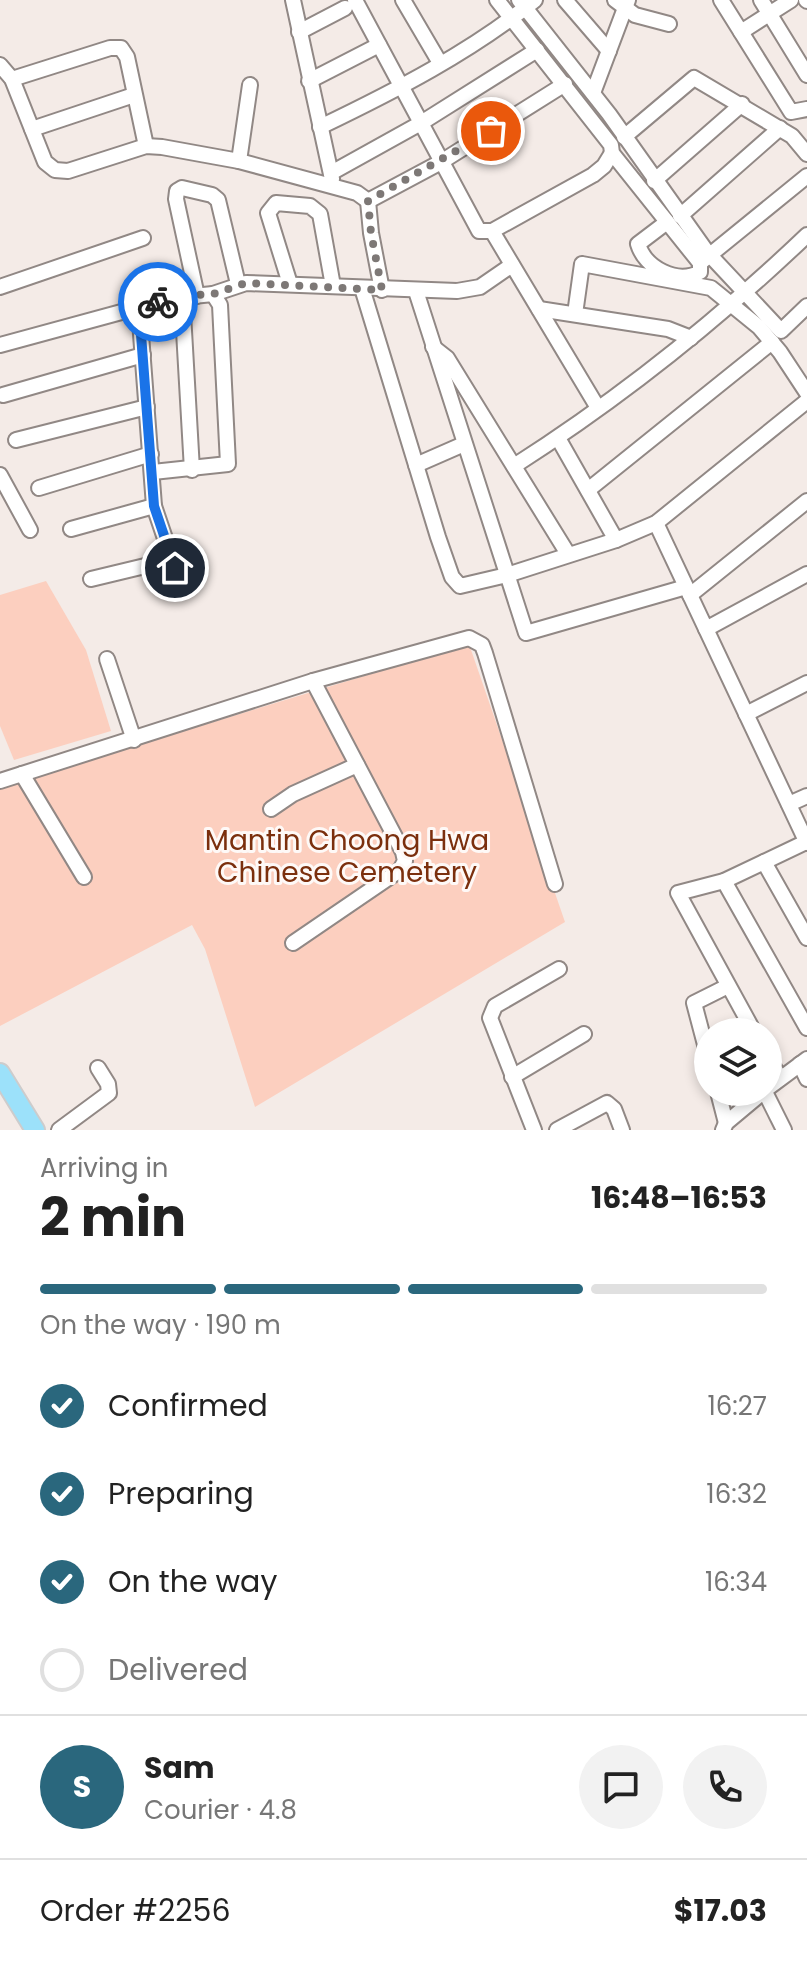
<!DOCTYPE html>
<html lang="en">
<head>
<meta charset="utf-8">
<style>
	body { margin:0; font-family:Poppins,sans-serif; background:#f2f2f2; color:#222; height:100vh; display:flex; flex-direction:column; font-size:30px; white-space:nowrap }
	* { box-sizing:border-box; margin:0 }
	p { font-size:26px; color:#767676 }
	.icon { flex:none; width:44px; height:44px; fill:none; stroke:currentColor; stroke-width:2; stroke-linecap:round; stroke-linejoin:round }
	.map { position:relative; height:1130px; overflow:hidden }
	.sheet { display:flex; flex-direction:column; background:#fff; flex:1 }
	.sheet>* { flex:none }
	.controls { position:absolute; left:694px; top:1018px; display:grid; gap:16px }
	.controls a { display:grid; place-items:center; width:88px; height:88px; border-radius:50%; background:#fff; box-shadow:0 4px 12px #0003; font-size:40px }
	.pin { position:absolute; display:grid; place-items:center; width:68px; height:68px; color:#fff; margin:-34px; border:4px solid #fff; border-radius:50%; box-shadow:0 2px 8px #0007 }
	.courier { position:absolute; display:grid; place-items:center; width:80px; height:80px; margin:-40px; border:6px solid #1a73e8; border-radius:50%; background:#fff; color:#222; box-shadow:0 2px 10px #0007 }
	.headline em { font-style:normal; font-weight:700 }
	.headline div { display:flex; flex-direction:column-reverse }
	.headline { display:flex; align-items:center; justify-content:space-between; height:136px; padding:0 40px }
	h1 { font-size:52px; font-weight:700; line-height:60px }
	.bar { display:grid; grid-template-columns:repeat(4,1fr); gap:12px 8px; align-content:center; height:96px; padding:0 40px }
	.bar i { height:10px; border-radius:6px; background:#e0e0e0 }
	.bar .current { background:#2a677d }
	.bar p { grid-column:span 4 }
	.line { display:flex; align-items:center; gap:20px; padding:0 40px; border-top:2px solid #e0e0e0 }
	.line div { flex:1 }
	.round { display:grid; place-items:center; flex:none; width:84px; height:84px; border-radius:42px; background:#f2f2f2 }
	ol { padding:0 40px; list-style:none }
	li { display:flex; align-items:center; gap:24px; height:88px }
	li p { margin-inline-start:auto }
	li .icon { padding:8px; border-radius:50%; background:#2a677d; color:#fff; stroke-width:4 }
	li:last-child { color:#767676 }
	li i { width:44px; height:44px; border:4px solid #e0e0e0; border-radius:50% }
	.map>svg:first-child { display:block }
</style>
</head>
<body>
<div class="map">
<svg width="807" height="1130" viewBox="0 0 807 1130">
	<rect width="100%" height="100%" fill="#f4ebe7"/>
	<g fill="#fccfbf">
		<polygon points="46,581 86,650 111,731 14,760 0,726 0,595"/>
		<polygon points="469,644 565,922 255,1107 205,949 192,925 0,1026 0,787"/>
	</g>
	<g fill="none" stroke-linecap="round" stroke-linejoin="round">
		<defs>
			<g id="minor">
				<polyline points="293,0 332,179"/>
				<polyline points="355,0 479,231 492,231 593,175 604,166 612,153"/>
				<polyline points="403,0 440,63"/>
				<polyline points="497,0 611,145 612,153 700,263 807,176"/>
				<polyline points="519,0 609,114 707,252 781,331 807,306"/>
				<polyline points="565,0 609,51"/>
				<polyline points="615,0 635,15 669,24"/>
				<polyline points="721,0 791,112 807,109"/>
				<polyline points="761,0 807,75"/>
				<polyline points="806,0 807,1"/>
				<polyline points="299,32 345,8"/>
				<polyline points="741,32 791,0"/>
				<polyline points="0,65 12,79 45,162 55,170 68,171 146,146 162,147 239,161 357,193 368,201"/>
				<polyline points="12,79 110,48 121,48 127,57 146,146"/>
				<polyline points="309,81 379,45"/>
				<polyline points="593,93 628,0"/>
				<path d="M320,127c75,-36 151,-75 215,-127"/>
				<polyline points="32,129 134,95"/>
				<polyline points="624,137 694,78 792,136 807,154"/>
				<polyline points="239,161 250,85"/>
				<polyline points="331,173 421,123 537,50"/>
				<polyline points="654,181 742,104"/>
				<polyline points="368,201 441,162 565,84"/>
				<polyline points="368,201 371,233 382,290"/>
				<polyline points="680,216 780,128"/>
				<path d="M667,222l-29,22c7,24 39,41 62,28v-9"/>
				<polyline points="492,231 598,408"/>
				<polyline points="290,284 268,213 276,203 310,206 320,214 333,286"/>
				<polyline points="0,287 143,238"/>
				<polyline points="362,288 438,537 452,577 460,586 507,575 616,540 656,523 807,401"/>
				<polyline points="416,291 526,633 686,587"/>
				<polyline points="182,296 192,470"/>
				<polyline points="197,296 176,199 177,191 182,188 212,195 218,200 238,284"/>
				<polyline points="139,308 154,506 175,568"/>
				<polyline points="539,309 668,329 691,338"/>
				<polyline points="575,314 582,264 711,288 759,327 780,352 807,393"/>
				<polyline points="0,345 173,298 213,294 246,283 457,291 480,287 512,265"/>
				<polyline points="433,347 447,358 568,554"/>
				<polyline points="3,395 143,355"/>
				<polyline points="558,438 616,540"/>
				<polyline points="16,440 147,407"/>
				<polyline points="416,465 464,444"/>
				<path d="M514,466c105,-67 203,-145 293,-231"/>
				<polyline points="153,472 228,464 220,305 213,294"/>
				<polyline points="0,475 30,530"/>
				<polyline points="39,488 151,454"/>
				<polyline points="588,490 772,342"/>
				<polyline points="656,523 807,843"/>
				<polyline points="71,529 154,506"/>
				<polyline points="91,579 170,560"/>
				<polyline points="690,595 807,501"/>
				<polyline points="706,629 807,574"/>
				<polyline points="107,659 134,740"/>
				<polyline points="746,714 807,683"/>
				<polyline points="22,774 84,877"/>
				<polyline points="0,781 313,681 469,638 482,645 485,653 555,884"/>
				<polyline points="789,804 807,796"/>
				<polyline points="271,809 293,794 357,765"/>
				<polyline points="764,862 807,938"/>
				<polyline points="724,881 807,1028"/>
				<polyline points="293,943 400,870 405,861 403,852 313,681"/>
				<polyline points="754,1032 678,893 724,881 806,842"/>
				<polyline points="708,1056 694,1003 728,986"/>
				<polyline points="768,1057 780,1078"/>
				<polyline points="800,1064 807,1079"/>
				<polyline points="512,1077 584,1034"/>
				<polyline points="768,1088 807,1059"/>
				<polyline points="718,1092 726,1123"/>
				<polyline points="765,1092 784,1130"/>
				<polyline points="59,1130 109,1093 108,1084 98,1068"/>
				<polyline points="534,1130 490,1018 495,1006 559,969"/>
				<polyline points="557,1130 607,1103 614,1109 622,1130"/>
				<polyline points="723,1130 726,1123 763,1092"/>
			</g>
			<polyline id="major" points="0,1073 35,1130"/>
		</defs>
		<use href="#minor" stroke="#918885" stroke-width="18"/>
		<use href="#major" stroke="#cdcccc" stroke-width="22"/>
		<use href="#minor" stroke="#fff" stroke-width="14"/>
		<use href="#major" stroke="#9ce1fa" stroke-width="18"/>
	</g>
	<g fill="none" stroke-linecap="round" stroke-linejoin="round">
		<polyline stroke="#7d7876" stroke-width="8" stroke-dasharray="0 14.4" points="158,302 182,296 213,294 246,283 382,290 371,233 368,201 491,131"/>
		<polyline stroke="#1a73e8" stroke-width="10" points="158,302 139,308 154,506 175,568"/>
	</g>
	<g text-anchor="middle" stroke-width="6" stroke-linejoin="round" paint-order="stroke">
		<g font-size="28" fill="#7b2f0d" stroke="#fef9f7">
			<text x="347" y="850">Mantin Choong Hwa<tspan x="347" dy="32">Chinese Cemetery</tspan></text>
		</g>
	</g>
</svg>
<div class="controls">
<a><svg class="icon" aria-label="layers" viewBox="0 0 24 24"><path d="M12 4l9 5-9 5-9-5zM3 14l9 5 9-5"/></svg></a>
</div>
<div class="pin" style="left:491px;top:131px;background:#ea580c"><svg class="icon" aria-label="bag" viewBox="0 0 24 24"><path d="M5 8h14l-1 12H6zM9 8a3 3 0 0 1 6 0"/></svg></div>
<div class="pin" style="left:175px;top:568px;background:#1f2937"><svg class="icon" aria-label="home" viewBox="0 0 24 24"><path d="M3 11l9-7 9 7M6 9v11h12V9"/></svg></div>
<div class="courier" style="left:158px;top:302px"><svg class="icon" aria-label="bike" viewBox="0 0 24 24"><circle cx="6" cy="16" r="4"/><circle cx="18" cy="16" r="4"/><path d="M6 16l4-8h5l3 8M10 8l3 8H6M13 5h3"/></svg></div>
</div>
<section class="sheet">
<div class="headline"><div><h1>2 min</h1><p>Arriving in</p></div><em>16:48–16:53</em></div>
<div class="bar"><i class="current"></i><i class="current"></i><i class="current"></i><i></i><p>On the way · 190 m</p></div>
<ol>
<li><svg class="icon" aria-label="check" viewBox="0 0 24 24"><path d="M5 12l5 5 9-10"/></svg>Confirmed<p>16:27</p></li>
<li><svg class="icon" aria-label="check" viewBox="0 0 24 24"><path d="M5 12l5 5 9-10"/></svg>Preparing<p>16:32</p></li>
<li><svg class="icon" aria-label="check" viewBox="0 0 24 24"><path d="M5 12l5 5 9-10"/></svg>On the way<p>16:34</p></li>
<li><i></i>Delivered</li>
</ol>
<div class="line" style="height:144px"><b class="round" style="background:#2a677d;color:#fff">S</b><div><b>Sam</b><p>Courier · 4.8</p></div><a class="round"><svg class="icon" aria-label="chat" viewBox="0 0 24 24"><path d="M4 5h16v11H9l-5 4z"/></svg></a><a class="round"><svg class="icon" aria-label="phone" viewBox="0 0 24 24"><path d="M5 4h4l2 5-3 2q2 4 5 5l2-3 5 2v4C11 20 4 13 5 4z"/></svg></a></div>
<div class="line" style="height:104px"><div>Order #2256</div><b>$17.03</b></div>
</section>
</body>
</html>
